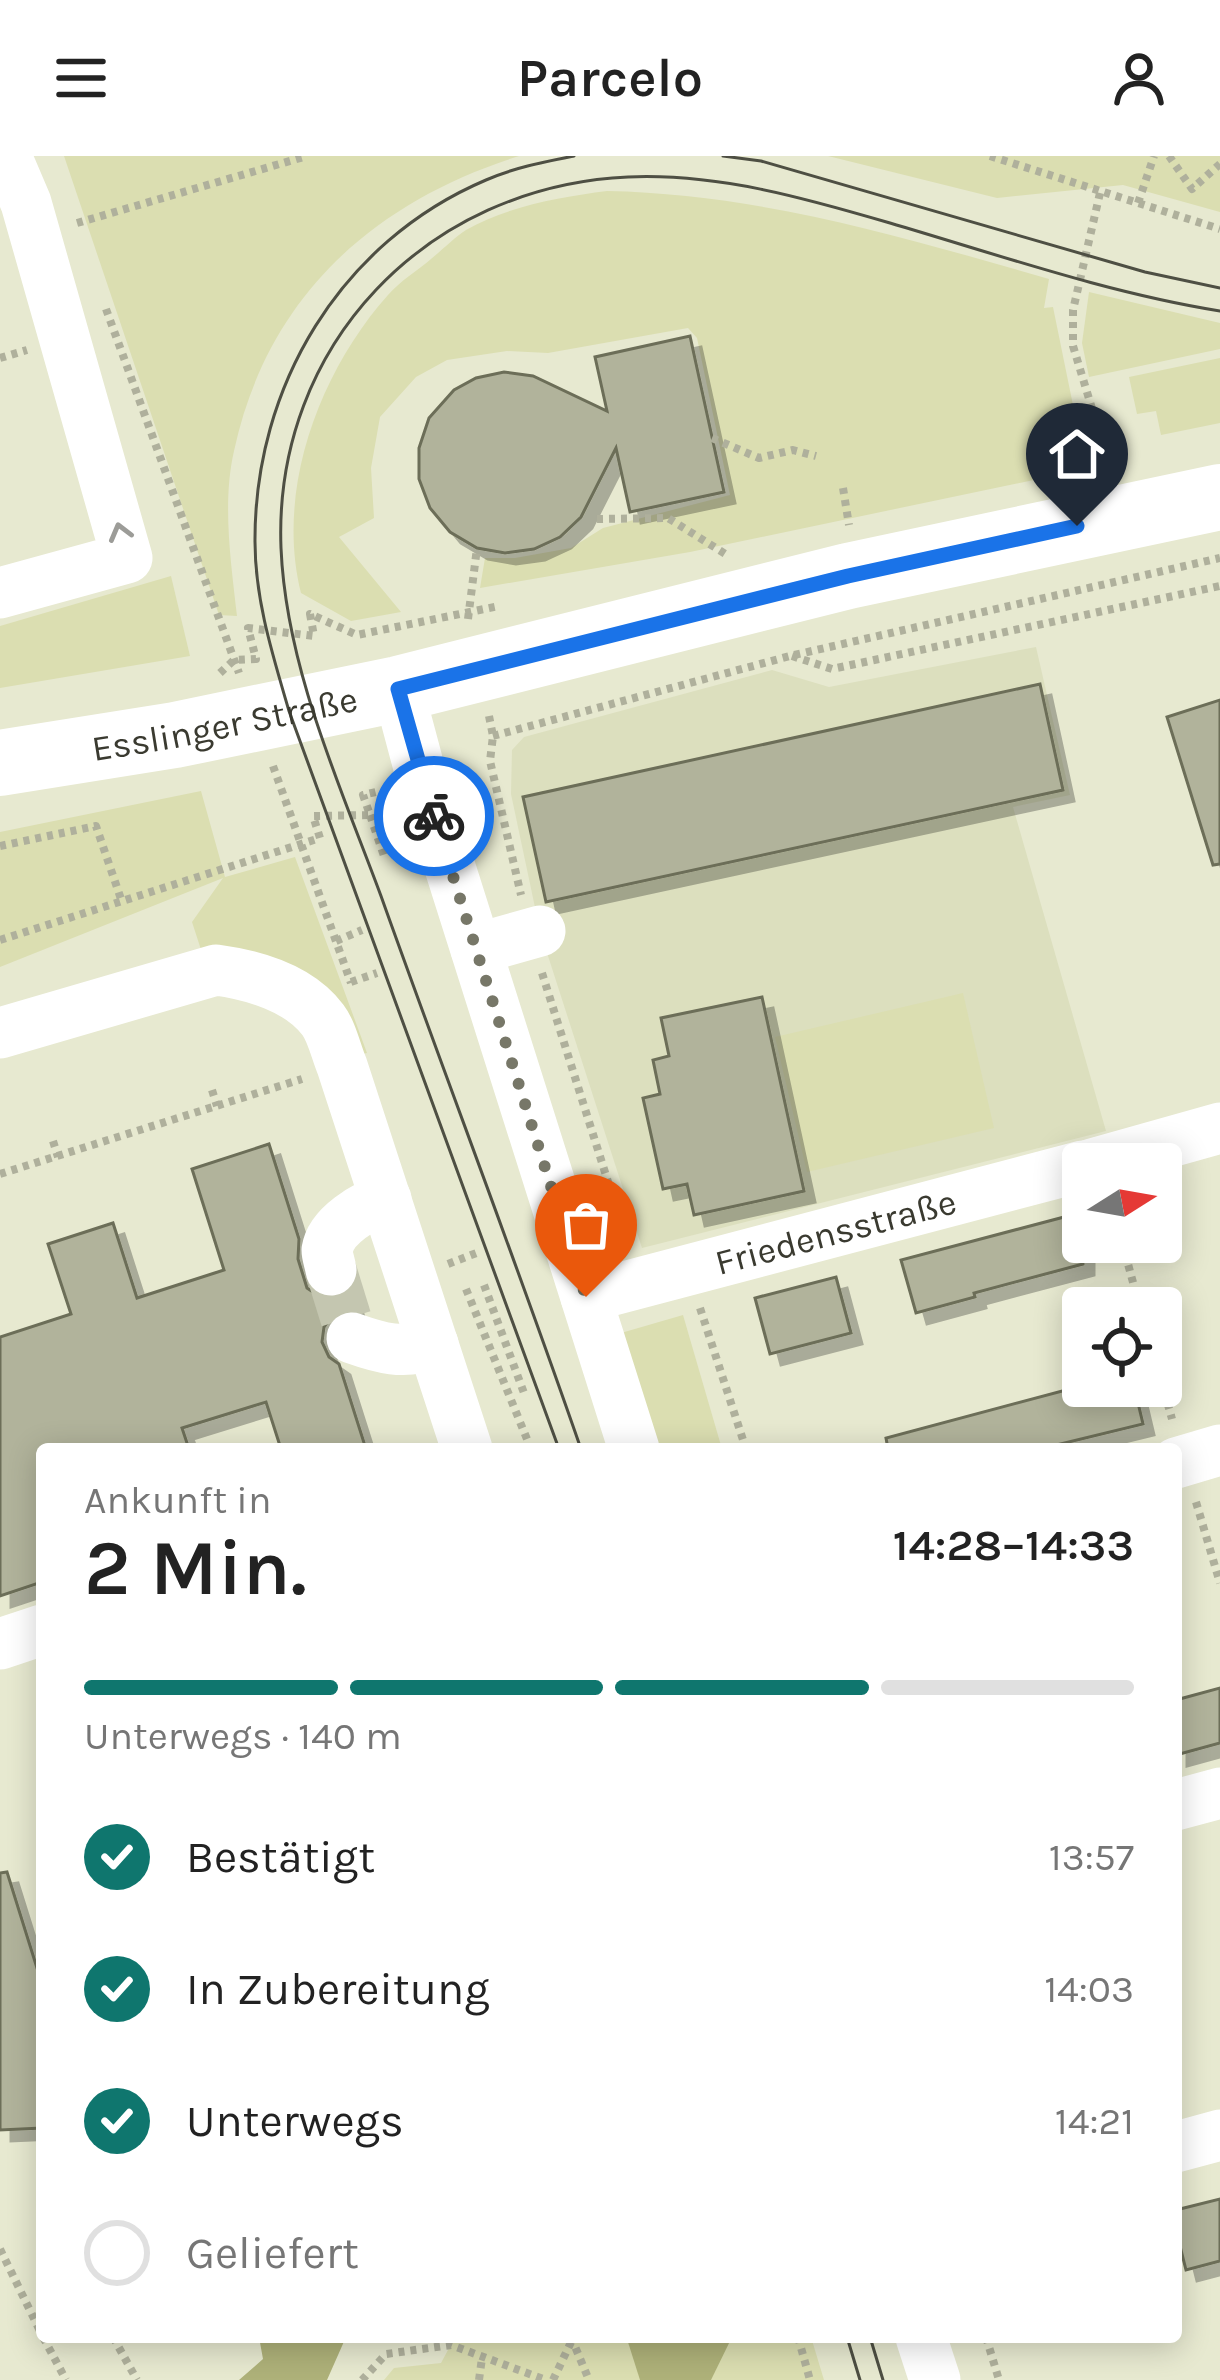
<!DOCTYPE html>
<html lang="de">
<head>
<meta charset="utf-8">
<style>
	body { margin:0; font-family:Karla,sans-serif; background:#f2f2f2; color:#222; height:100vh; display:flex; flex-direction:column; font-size:45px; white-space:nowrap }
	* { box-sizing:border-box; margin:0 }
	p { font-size:39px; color:#767676 }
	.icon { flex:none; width:66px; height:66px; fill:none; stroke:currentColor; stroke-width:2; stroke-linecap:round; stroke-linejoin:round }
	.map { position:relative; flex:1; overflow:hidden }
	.side { position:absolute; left:36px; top:1287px; width:1146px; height:900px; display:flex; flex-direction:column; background:#fff; border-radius:12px; box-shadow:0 6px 30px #0003 }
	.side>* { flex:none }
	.needle { width:78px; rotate:79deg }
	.controls { position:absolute; left:1062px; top:987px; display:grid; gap:24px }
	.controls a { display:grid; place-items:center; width:120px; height:120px; border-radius:12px; background:#fff; box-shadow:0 6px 30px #0003; font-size:60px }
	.pin { position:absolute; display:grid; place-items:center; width:102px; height:102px; color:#fff; margin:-123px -51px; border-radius:50% 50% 50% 0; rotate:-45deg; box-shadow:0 0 12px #0007 }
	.pin .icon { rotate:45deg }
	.courier { position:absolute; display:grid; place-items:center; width:120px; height:120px; margin:-60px; border:9px solid #1a73e8; border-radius:50%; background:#fff; color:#222; box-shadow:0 3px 15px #0007 }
	.overview em { font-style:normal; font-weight:600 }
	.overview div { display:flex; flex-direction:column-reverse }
	.overview { display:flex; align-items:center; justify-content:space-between; height:204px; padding:0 48px }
	h1 { font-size:78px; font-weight:600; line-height:90px }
	.bar { display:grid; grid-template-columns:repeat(4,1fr); gap:18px 12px; align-content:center; height:144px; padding:0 48px }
	.bar i { height:15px; border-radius:9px; background:#e0e0e0 }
	.bar .on { background:#0f766e }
	.bar p { grid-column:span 4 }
	ol { padding:0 48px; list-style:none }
	li { display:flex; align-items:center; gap:36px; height:132px }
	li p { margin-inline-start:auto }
	li .icon { padding:12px; border-radius:50%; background:#0f766e; color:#fff; stroke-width:4 }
	li:last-child { color:#767676 }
	li i { width:66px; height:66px; border:6px solid #e0e0e0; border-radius:50% }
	header { display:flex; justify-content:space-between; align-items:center; height:156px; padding:0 48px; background:#fff; font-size:54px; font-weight:600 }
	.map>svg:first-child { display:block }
</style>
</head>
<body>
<header><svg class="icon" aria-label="menu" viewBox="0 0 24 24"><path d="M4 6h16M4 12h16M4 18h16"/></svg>Parcelo<svg class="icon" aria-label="person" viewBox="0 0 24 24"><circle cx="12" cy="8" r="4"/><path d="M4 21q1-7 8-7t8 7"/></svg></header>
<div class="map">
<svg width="1220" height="2224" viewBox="0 0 1220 2224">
	<defs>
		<filter id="shadow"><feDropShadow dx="11" dy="11" stdDeviation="0" flood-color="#0004"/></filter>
	</defs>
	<rect width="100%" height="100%" fill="#e7e9d0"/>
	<polygon fill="#dcdfbe" points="1036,491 1070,639 1013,651 1106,975 642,1092 540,775 511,638 512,594 524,581 772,514 829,531"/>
	<g fill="#dbdeb1">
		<path d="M64,0h455c-146,46 -252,141 -285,295 -12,52 -3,112 3,165l-18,-1z"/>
		<polygon points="828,0 1220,0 1220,56 1123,29 997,42"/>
		<path d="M607,35c153,3 296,46 442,88l-5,29 9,-1 33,162 -396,83 -210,36 5,-30h30l56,-10 32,-20 127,-33 -33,-157 -9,-10 -140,25 -41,-2 -60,9 -31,17 -36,40 -9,51 3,50 -35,19 62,75 -50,9 -50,-28c-26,-103 19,-222 87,-298 12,-14 29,-24 43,-36 11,-9 23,-21 35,-29 42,-24 95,-33 141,-39z"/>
		<polygon points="1089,136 1220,167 1220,193 1089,221 1082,187"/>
		<polygon points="1220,202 1220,267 1161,279 1156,255 1137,258 1129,221"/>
		<polygon points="171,420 190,500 0,532 0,470"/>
		<polygon points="201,635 225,721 295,701 367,897 358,899 206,809 192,766 223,722 0,811 0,676"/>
		<polygon points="963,837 994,972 807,1016 775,881"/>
		<polygon points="683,1159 722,1293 655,1293 621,1177"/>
		<polygon points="455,2181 811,2181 824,2224 384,2224 394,2212 441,2207"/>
	</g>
	<g fill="#aeb179">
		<polygon points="259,2181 346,2181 327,2224 239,2224 263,2203"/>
		<polygon points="635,2181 732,2181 711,2224 640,2224 627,2183"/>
	</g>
	<g fill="#b1b39b" stroke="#6c6e58" stroke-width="3" filter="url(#shadow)">
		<polygon points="690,180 724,336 630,356 616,292 581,361 560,381 534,393 505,397 477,392 450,376 430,352 419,323 419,292 429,262 454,234 476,222 504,216 533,220 607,255 595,201"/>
		<polygon points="1040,528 1063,634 546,746 523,641"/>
		<polygon points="1220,544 1220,708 1213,709 1167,561"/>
		<polygon points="762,841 804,1035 694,1059 687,1028 663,1033 643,942 660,938 653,904 669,900 661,862"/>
		<polygon points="269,988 299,1083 298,1103 307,1132 322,1142 337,1143 349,1138 354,1153 332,1160 324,1171 322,1186 329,1201 339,1208 366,1293 281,1293 266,1246 182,1272 189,1293 42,1293 42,1426 0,1440 0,1181 71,1158 48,1088 113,1067 137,1142 224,1114 192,1013"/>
		<polygon points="1083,1056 1083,1108 974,1137 975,1141 916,1157 901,1104"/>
		<polygon points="836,1121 851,1177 770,1198 755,1142"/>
		<polygon points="1081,1230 1134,1230 1143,1268 1040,1293 888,1293 886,1282"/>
		<polygon points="1220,1532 1220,1587 1176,1599 1176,1544"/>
		<polygon points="7,1716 42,1828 42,1972 0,1974 0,1717"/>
		<polygon points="1220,2043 1220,2105 1186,2114 1176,2074 1176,2054"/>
	</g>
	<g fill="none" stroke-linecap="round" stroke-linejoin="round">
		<polyline stroke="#c4c6b0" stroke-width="51" stroke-dasharray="51 26" stroke-linecap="butt" points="331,1114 352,1182"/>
		<g stroke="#afb09c" stroke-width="8" stroke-dasharray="6 6" stroke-linecap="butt">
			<polyline points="990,0 1220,73"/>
			<polyline points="1169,0 1192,33 1220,8"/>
			<polyline points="1100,37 1073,154 1073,190 1111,315"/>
			<polyline points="1138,47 1154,0"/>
			<polyline points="77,67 307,0"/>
			<polyline points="106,153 239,517"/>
			<polyline points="0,202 27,194"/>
			<polyline points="712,282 759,302 793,294 816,300"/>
			<polyline points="843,332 849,369"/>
			<polyline points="597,363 668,362 727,399"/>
			<polyline points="468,463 477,392"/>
			<polyline points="792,500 832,513 1220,430"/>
			<polyline points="220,517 234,504 256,503 248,472 314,480 310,458 357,479 499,450"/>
			<polyline points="489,560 493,580 490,605 521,739"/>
			<polyline points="493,580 790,500 1220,402"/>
			<polyline points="273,610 351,827"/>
			<polyline points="370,659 385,703"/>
			<polyline points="0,690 96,670 122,746"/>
			<polyline points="0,784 320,682 313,660 370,659 363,639 380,635"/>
			<polyline points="336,785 362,774"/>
			<polyline points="542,817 628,1089"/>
			<polyline points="351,826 377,817"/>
			<polyline points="212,934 217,950"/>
			<polyline points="53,985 58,1001"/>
			<polyline points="0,1018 302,923"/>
			<polyline points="1122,1086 1140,1152"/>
			<polyline points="448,1108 479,1096"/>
			<polyline points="484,1129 524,1237"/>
			<polyline points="466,1133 531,1293"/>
			<polyline points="700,1152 746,1293"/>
			<polyline points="1161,1224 1172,1263"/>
			<polyline points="1196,1346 1220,1427"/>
			<polyline points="0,2093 42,2179"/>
			<polyline points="43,2181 66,2224"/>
			<polyline points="113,2181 137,2224"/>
			<polyline points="571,2181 589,2224"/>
			<polyline points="798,2181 810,2224"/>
			<polyline points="986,2181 999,2224"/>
			<polyline points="362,2224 386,2198 451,2189 546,2224"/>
			<polyline points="479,2224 482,2202"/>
			<polyline points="553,2224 572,2184"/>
		</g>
		<g stroke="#fff" stroke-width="51">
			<polyline points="0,437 127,402 26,47 6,0"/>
			<polyline points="398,533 422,623 634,1293"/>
			<polyline points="476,793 540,775"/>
			<path d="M0,877l216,-63c37,5 83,18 107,50 9,12 13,32 19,46l125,383"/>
			<polyline points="1092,1008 1220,972"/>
			<path d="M331,1114c-1,-7 -4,-14 -4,-20 4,-25 38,-44 59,-51"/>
			<path id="s1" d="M586,1141l497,-131"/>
			<path d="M352,1182c28,10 52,17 81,6"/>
			<polyline points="1176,1307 1220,1294"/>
			<polyline points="0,1488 42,1474"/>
			<polyline points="1176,1649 1220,1637"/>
			<polyline points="1176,1991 1220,1979"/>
			<polyline points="921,2181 935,2224"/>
		</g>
		<path stroke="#fff" stroke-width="66" id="s2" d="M0,607l175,-28 223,-46 450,-113 372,-79"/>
		<g stroke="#4e4f43" stroke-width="3">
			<polyline points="723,0 761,5 1145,116 1220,132"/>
			<path d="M559,1293l-270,-738c-16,-55 -34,-111 -34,-169 -1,-155 85,-300 231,-362 27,-12 58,-18 88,-24"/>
			<path d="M581,1293c-64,-185 -134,-368 -200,-553 -41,-111 -95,-228 -100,-348 -8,-203 146,-362 347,-371 89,-4 177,21 262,46 109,32 218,70 330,88"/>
			<polyline points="847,2181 860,2224"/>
			<polyline points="870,2181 883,2224"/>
		</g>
	</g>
	<defs><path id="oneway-chevron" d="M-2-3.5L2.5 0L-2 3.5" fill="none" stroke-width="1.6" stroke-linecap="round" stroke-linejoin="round" transform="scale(3)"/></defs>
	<use stroke="#9c9c98" href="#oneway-chevron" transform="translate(120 376) rotate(-105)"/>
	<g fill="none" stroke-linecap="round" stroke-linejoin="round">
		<polyline stroke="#777768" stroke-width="12" stroke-dasharray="0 21.6" points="434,660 586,1141"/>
		<polyline stroke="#1a73e8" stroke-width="15" points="434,660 398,533 848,420 1077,370"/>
	</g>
	<g text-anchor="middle" stroke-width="9" stroke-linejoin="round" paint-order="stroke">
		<g font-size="36" fill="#3a3a30" stroke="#fff">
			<text dy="13" stroke="none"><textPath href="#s2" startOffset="228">Esslinger Straße</textPath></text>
			<text dy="13" stroke="none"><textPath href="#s1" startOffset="258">Friedensstraße</textPath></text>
		</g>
	</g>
</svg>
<div class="controls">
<a><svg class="needle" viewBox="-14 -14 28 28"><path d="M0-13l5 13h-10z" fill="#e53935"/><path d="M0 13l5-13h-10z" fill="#767676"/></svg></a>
<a><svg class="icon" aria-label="locate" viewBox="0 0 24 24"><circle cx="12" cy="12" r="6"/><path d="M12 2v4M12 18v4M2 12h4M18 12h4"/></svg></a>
</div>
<div class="pin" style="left:586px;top:1141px;background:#ea580c"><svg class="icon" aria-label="bag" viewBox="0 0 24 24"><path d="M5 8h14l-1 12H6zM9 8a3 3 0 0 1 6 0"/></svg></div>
<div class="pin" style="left:1077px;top:370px;background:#1f2937"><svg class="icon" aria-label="home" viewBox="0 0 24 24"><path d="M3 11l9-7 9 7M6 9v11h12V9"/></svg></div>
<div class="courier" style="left:434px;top:660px"><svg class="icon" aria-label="bike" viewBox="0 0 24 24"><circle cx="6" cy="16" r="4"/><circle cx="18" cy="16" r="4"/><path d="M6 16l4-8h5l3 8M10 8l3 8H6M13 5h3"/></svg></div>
<section class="side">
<div class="overview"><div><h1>2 Min.</h1><p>Ankunft in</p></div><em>14:28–14:33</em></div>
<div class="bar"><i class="on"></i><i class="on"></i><i class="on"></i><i></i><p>Unterwegs · 140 m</p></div>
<ol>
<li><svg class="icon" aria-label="check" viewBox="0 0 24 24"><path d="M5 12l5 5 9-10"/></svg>Bestätigt<p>13:57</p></li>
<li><svg class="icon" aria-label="check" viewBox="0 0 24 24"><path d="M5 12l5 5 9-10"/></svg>In Zubereitung<p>14:03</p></li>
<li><svg class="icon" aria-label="check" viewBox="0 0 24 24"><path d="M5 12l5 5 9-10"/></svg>Unterwegs<p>14:21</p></li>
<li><i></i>Geliefert</li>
</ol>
</section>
</div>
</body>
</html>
